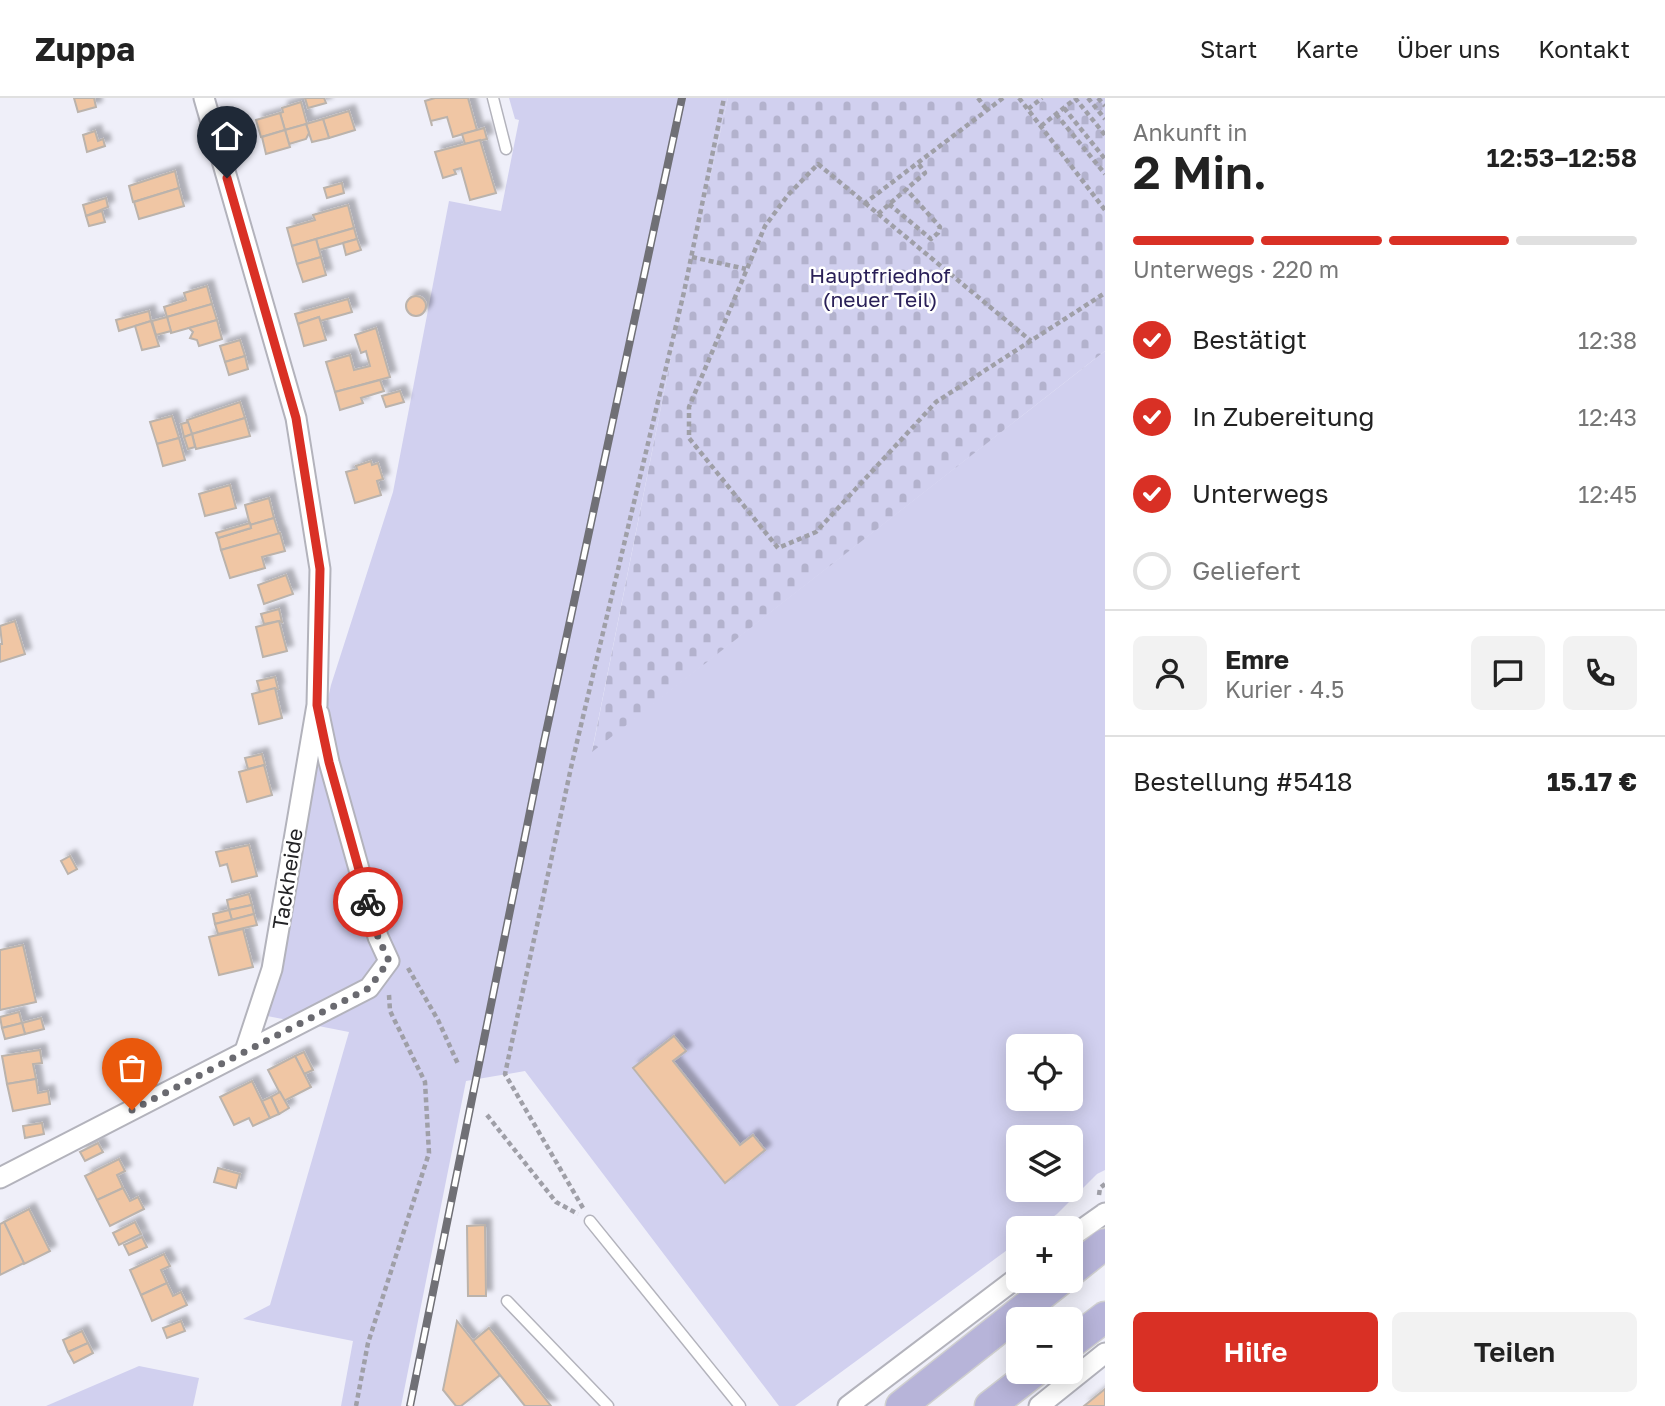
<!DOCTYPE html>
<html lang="de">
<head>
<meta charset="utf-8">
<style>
	body { margin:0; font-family:"Golos Text",sans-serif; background:#f2f2f2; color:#222; height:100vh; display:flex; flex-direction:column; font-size:26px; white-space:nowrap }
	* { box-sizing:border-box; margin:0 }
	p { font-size:23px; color:#767676 }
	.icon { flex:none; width:38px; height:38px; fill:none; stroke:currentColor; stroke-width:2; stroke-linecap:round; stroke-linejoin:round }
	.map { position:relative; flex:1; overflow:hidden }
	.sheet { display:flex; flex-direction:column; background:#fff; width:560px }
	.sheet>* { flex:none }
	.fabs { position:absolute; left:1006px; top:936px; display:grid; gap:14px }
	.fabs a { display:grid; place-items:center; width:77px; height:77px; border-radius:10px; background:#fff; box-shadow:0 4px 18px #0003; font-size:35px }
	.pin { position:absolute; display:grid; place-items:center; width:60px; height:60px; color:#fff; margin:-72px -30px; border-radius:50% 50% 50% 0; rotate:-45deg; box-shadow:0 0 7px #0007 }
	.pin .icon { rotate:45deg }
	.courier { position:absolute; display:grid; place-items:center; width:70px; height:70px; margin:-35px; border:5px solid #d93025; border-radius:50%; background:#fff; color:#222; box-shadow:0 2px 9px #0007 }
	.overview em { font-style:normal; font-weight:600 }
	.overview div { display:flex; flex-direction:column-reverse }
	.overview { display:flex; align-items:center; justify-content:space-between; height:119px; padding:0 28px }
	h1 { font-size:46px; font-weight:600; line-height:52px }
	.bar { display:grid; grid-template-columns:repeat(4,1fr); gap:10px 7px; align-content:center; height:84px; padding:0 28px }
	.bar i { height:9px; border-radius:5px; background:#e0e0e0 }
	.bar .on { background:#d93025 }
	.bar p { grid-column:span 4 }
	.line { display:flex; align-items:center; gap:18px; padding:0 28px; border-top:2px solid #e0e0e0 }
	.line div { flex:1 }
	.round { display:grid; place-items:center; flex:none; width:74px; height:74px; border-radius:10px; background:#f2f2f2 }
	ol { padding:0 28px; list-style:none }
	li { display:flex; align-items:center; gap:21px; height:77px }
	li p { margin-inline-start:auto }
	li .icon { padding:7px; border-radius:50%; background:#d93025; color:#fff; stroke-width:4 }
	li:last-child { color:#767676 }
	li i { width:38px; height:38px; border:4px solid #e0e0e0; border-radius:50% }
	.cta { display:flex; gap:14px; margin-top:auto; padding:14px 28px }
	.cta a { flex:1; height:80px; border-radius:10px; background:#d93025; color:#fff; font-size:28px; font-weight:600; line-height:80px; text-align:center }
	.cta a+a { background:#f2f2f2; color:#222 }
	header { display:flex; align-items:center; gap:42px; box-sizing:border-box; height:98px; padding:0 35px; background:#fff; border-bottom:2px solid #e0e0e0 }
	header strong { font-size:33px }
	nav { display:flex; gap:38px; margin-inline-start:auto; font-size:24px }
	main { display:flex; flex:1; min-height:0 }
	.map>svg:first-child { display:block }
</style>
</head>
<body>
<header>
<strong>Zuppa</strong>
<nav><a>Start</a><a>Karte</a><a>Über uns</a><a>Kontakt</a></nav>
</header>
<main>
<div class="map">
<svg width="1105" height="1308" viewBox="0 0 1105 1308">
	<defs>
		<pattern id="cemetery-stones" width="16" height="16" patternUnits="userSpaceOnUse" patternTransform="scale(1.75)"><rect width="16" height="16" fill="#d1d0ef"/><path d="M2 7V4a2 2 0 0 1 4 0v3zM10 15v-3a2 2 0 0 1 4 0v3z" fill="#b3b2cd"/></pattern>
		<filter id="shadow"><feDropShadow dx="6" dy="-6" stdDeviation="2" flood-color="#0004"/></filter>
	</defs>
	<rect width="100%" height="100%" fill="#efeff9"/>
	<g fill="#d1d0ef" fill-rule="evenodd">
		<path d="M509,0h219l-44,194 -92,459 513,-400v819l-8,4 -40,40 -20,14h-19v14l-223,164h-16l-254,-335 -59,10 -65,325h-60l12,-65 -110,-22 27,-14 79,-273 -92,-18 74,-329 62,-193 56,-291 52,10 18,-91 -4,-1zM674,938l12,15 -13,10 67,84 13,-10 12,15 -40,32 -92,-113zM1018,948h53v53h-53zM1018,1040h53v52h-53z"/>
		<polygon points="139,1268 199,1280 193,1308 46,1308"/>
	</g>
	<polygon fill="url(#cemetery-stones)" points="728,0 1105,0 1105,253 592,654 684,194"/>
	<g fill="#f0c6a4" stroke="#bbb3ac" stroke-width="2" filter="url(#shadow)">
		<polygon points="74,0 94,0 96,9 78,14"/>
		<polygon points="305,0 324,0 326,5 308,10"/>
		<polygon points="435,0 468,0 477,32 453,39 447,19 431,23 432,28 425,3"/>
		<polygon points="301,4 307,26 285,32 280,15 283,14 282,10"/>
		<polygon points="349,13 355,32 329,40 323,21"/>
		<polygon points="280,15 285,32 261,39 256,22"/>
		<polygon points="323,21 329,40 312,44 306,26"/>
		<polygon points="306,26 309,35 306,41 289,46 285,32"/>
		<polygon points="484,30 487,41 465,46 462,36"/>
		<polygon points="285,32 290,49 266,56 262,39"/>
		<polygon points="95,33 98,43 103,41 105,48 87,54 83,37"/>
		<polygon points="480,42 496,95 470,102 461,70 454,72 456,76 443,80 435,54"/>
		<polygon points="175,73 179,90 133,104 129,88"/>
		<polygon points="342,85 344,95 327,100 324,90"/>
		<polygon points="179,90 184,108 139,121 134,104"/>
		<polygon points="106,100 108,109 86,118 83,107"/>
		<polygon points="348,107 354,130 292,148 287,130 315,122 313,117"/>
		<polygon points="102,113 105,124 89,128 86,118"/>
		<polygon points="354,130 357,141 319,152 316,141"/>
		<polygon points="316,141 321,159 297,166 292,148"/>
		<polygon points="357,141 361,152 346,157 343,145"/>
		<polygon points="321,159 326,177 303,184 297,166"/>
		<polygon points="207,188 212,206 167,219 164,209 186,202 184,195"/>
		<circle cx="416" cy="208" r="10"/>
		<polygon points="348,201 352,214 320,223 319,219 298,226 295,216"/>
		<polygon points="212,206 217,222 171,235 167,219"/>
		<polygon points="149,213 151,223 119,233 116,222"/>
		<polygon points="167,219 171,233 156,237 152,223"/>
		<polygon points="319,219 326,242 304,248 298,226"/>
		<polygon points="217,222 222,241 199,248 197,242 190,240 193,234 189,230"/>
		<polygon points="151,223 159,248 142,252 135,228"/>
		<polygon points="376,230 390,279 335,294 326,264 350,257 354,272 370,268 366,253 361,255 355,237"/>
		<polygon points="240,242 245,258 225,264 220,248"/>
		<polygon points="245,258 248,271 229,277 225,264"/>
		<polygon points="380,282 384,293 361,300 363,305 340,312 335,294"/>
		<polygon points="400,293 404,304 386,309 382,298"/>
		<polygon points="240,304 245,320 192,336 187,322"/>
		<polygon points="172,318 179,340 157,346 150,324"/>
		<polygon points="245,320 250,338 196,351 192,336"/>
		<polygon points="188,324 192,336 184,339 181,326"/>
		<polygon points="192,336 195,349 188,351 184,339"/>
		<polygon points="179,340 185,362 163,368 157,346"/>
		<polygon points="371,363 372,367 378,365 383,381 377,383 381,397 355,405 346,374 357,371 356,368"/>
		<polygon points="230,387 236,410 205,418 199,396"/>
		<polygon points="269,400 274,420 250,427 245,407"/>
		<polygon points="274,420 279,436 221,452 218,440 251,430 250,427"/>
		<polygon points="250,425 251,430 218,440 216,435"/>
		<polygon points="280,435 285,453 262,459 265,470 230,480 221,452"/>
		<polygon points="286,477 293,496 264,506 258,487"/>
		<polygon points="279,511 282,524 279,523 264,526 261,516"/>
		<polygon points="15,523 25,556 0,564 0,546 2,546 0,528"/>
		<polygon points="279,523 287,553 263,559 256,529"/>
		<polygon points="275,579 278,591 260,594 257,583"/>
		<polygon points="275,590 282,620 259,626 252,596"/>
		<polygon points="262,656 265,667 248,671 245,660"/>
		<polygon points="264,667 272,697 247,704 239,674"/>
		<polygon points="249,747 257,778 232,784 227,766 220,768 216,754"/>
		<polygon points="70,758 77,771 68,776 61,763"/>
		<polygon points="249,796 252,807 229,812 227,802"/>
		<polygon points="252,807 254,816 232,822 229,812"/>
		<polygon points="229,812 232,822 215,826 213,816"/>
		<polygon points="254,816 257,827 218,836 215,826"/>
		<polygon points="243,831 253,869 219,877 209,839"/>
		<polygon points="23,847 36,904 0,912 0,852"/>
		<polygon points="19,914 22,925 2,930 0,919"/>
		<polygon points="41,920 44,931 25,936 22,925"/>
		<polygon points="22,925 25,936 5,941 2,930"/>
		<polygon points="674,938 686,953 673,963 740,1047 753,1037 765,1052 725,1085 633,970"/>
		<polygon points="40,952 42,965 33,966 36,981 7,986 2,958"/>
		<polygon points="304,954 313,972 304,976 295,958"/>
		<polygon points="295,958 311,989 284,1003 268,972"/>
		<polygon points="36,981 38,995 48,993 50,1006 13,1013 7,986"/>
		<polygon points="252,983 270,1020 253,1028 249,1020 234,1027 220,999"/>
		<polygon points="280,994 289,1010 279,1016 271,999"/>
		<polygon points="271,999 279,1016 270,1020 262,1003"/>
		<polygon points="42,1025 44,1036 25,1040 23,1028"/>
		<polygon points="98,1045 103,1054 85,1063 80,1054"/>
		<polygon points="119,1061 125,1073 117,1077 123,1090 97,1102 85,1078"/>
		<polygon points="218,1070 240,1076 236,1090 214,1084"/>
		<polygon points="123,1090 130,1103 138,1099 144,1111 110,1128 97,1102"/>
		<polygon points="29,1111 50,1153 24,1166 4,1124"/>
		<polygon points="4,1124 24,1165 0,1177 0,1126"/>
		<polygon points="135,1124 141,1136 119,1147 113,1135"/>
		<polygon points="485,1127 486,1198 468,1198 467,1128"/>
		<polygon points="142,1139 147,1149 129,1157 124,1147"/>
		<polygon points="164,1156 170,1168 161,1172 167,1185 141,1197 130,1172"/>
		<polygon points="167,1185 173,1198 181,1194 187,1207 152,1223 141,1197"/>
		<polygon points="181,1223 185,1233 167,1240 163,1230"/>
		<polygon points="457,1223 500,1277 461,1308 456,1308 443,1292"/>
		<polygon points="489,1230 551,1308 525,1308 500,1277 473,1243"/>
		<polygon points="82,1233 88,1245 68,1254 63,1242"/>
		<polygon points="88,1245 93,1255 74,1265 68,1254"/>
		<polygon points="1105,1291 1105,1308 1084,1308"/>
	</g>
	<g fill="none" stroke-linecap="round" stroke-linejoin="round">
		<defs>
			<g id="service">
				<polyline points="493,0 506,51"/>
				<polyline points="590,1123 740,1308"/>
				<polyline points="507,1203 608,1308"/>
			</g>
			<g id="minor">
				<polyline points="204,0 296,320 320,471 317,607 272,871 245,953"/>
				<polyline points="0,1080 369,890 389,863 378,839 329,664 319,616"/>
				<polyline points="1071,1139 1105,1115"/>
				<polyline points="848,1308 1018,1179"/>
				<polyline points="1039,1308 1105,1255"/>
			</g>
			<g id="primary">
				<polyline points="1071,1173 1105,1146"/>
				<polyline points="1071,1245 1105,1219"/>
				<polyline points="901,1308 1059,1183"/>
				<polyline points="990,1308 1034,1274"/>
			</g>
		</defs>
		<use href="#service" stroke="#b3b3bc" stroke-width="13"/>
		<use href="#minor" stroke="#b3b3bc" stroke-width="23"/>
		<use href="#primary" stroke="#cfcfcf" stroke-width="33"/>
		<g stroke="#9f9fa7" stroke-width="4.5" stroke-dasharray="5 3.5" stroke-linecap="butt">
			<polyline points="978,0 987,12"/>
			<polyline points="1003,0 865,105 818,66 788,97 765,128 689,309 689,340 778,450 816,434 936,304 1105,195"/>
			<polyline points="1019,0 1105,112"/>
			<polyline points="1075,0 1105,37"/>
			<polyline points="1088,0 1105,21"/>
			<polyline points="1098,0 1105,8"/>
			<polyline points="1064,10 1105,61"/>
			<polyline points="1028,11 1042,0"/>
			<polyline points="1056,16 1105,76"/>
			<polyline points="1041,28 1075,1"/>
			<polyline points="865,105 1031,243"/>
			<polyline points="889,106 931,141 938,135 940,129 906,91"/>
			<polyline points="878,116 925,75 918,65"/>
			<polyline points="692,159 746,171"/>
			<polyline points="408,870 438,922 458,966"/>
			<polyline points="487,1017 556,1104 578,1116"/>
			<polyline points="1099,1097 1100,1090 1105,1086"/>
			<polyline points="583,1110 505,976 572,665 684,194 724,0"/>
			<polyline points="356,1308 368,1245 429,1055 425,984 390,913 389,897"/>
		</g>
		<use href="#service" stroke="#fff" stroke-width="10"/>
		<use href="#minor" stroke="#fff" stroke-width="19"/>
		<use href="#primary" stroke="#b7b4d9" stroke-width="30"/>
		<defs>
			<polyline id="rail" points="410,1308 544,644 682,0"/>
		</defs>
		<use href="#rail" stroke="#707076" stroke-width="8"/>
		<use href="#rail" stroke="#fff" stroke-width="5" stroke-dasharray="16" stroke-linecap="butt"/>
	</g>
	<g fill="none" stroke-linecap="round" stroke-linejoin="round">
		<polyline stroke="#6a6a70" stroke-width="7" stroke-dasharray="0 12.6" points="132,1012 369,890 389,863 378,839 368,804"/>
		<polyline stroke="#d93025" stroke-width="9" points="227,80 296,320 320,471 317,607 329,664 368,804"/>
	</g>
	<g text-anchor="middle" stroke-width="5" stroke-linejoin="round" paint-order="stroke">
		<g font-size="21" fill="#2a2058" stroke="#fff">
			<text x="880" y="185">Hauptfriedhof<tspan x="880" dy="24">(neuer Teil)</tspan></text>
		</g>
		<g font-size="21" fill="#232326" stroke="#fff">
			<text transform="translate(288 781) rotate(-81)" y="7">Tackheide</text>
		</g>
	</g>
</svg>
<div class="fabs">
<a><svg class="icon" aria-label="locate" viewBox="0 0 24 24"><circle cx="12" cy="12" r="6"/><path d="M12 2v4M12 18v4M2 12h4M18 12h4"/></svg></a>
<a><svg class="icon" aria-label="layers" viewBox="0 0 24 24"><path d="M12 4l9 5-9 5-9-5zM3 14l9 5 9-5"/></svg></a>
<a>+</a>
<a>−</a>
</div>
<div class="pin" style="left:132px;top:1012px;background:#ea580c"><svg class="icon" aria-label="bag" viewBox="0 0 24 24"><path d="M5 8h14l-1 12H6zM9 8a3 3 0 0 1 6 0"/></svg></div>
<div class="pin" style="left:227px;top:80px;background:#1f2937"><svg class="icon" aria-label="home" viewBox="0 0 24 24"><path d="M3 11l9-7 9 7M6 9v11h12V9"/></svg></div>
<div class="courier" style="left:368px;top:804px"><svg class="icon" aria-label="bike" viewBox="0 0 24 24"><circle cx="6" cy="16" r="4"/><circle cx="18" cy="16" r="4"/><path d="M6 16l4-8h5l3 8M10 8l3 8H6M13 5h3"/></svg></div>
</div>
<section class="sheet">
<div class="overview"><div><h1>2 Min.</h1><p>Ankunft in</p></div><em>12:53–12:58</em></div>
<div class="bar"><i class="on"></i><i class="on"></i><i class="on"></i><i></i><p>Unterwegs · 220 m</p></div>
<ol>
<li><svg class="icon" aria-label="check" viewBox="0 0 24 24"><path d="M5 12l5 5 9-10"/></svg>Bestätigt<p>12:38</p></li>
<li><svg class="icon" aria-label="check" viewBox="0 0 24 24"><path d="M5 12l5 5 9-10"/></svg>In Zubereitung<p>12:43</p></li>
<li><svg class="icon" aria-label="check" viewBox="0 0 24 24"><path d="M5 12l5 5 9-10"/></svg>Unterwegs<p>12:45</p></li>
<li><i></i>Geliefert</li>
</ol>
<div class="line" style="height:126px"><a class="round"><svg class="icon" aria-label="person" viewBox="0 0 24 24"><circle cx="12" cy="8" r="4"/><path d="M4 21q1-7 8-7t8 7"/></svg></a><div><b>Emre</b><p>Kurier · 4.5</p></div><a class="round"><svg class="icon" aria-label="chat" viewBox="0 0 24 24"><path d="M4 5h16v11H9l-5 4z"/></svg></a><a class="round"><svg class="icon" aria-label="phone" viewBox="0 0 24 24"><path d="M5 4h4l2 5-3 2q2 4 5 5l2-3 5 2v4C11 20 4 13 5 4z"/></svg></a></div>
<div class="line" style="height:91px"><div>Bestellung #5418</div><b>15.17 €</b></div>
<div class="cta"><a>Hilfe</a><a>Teilen</a></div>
</section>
</main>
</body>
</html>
